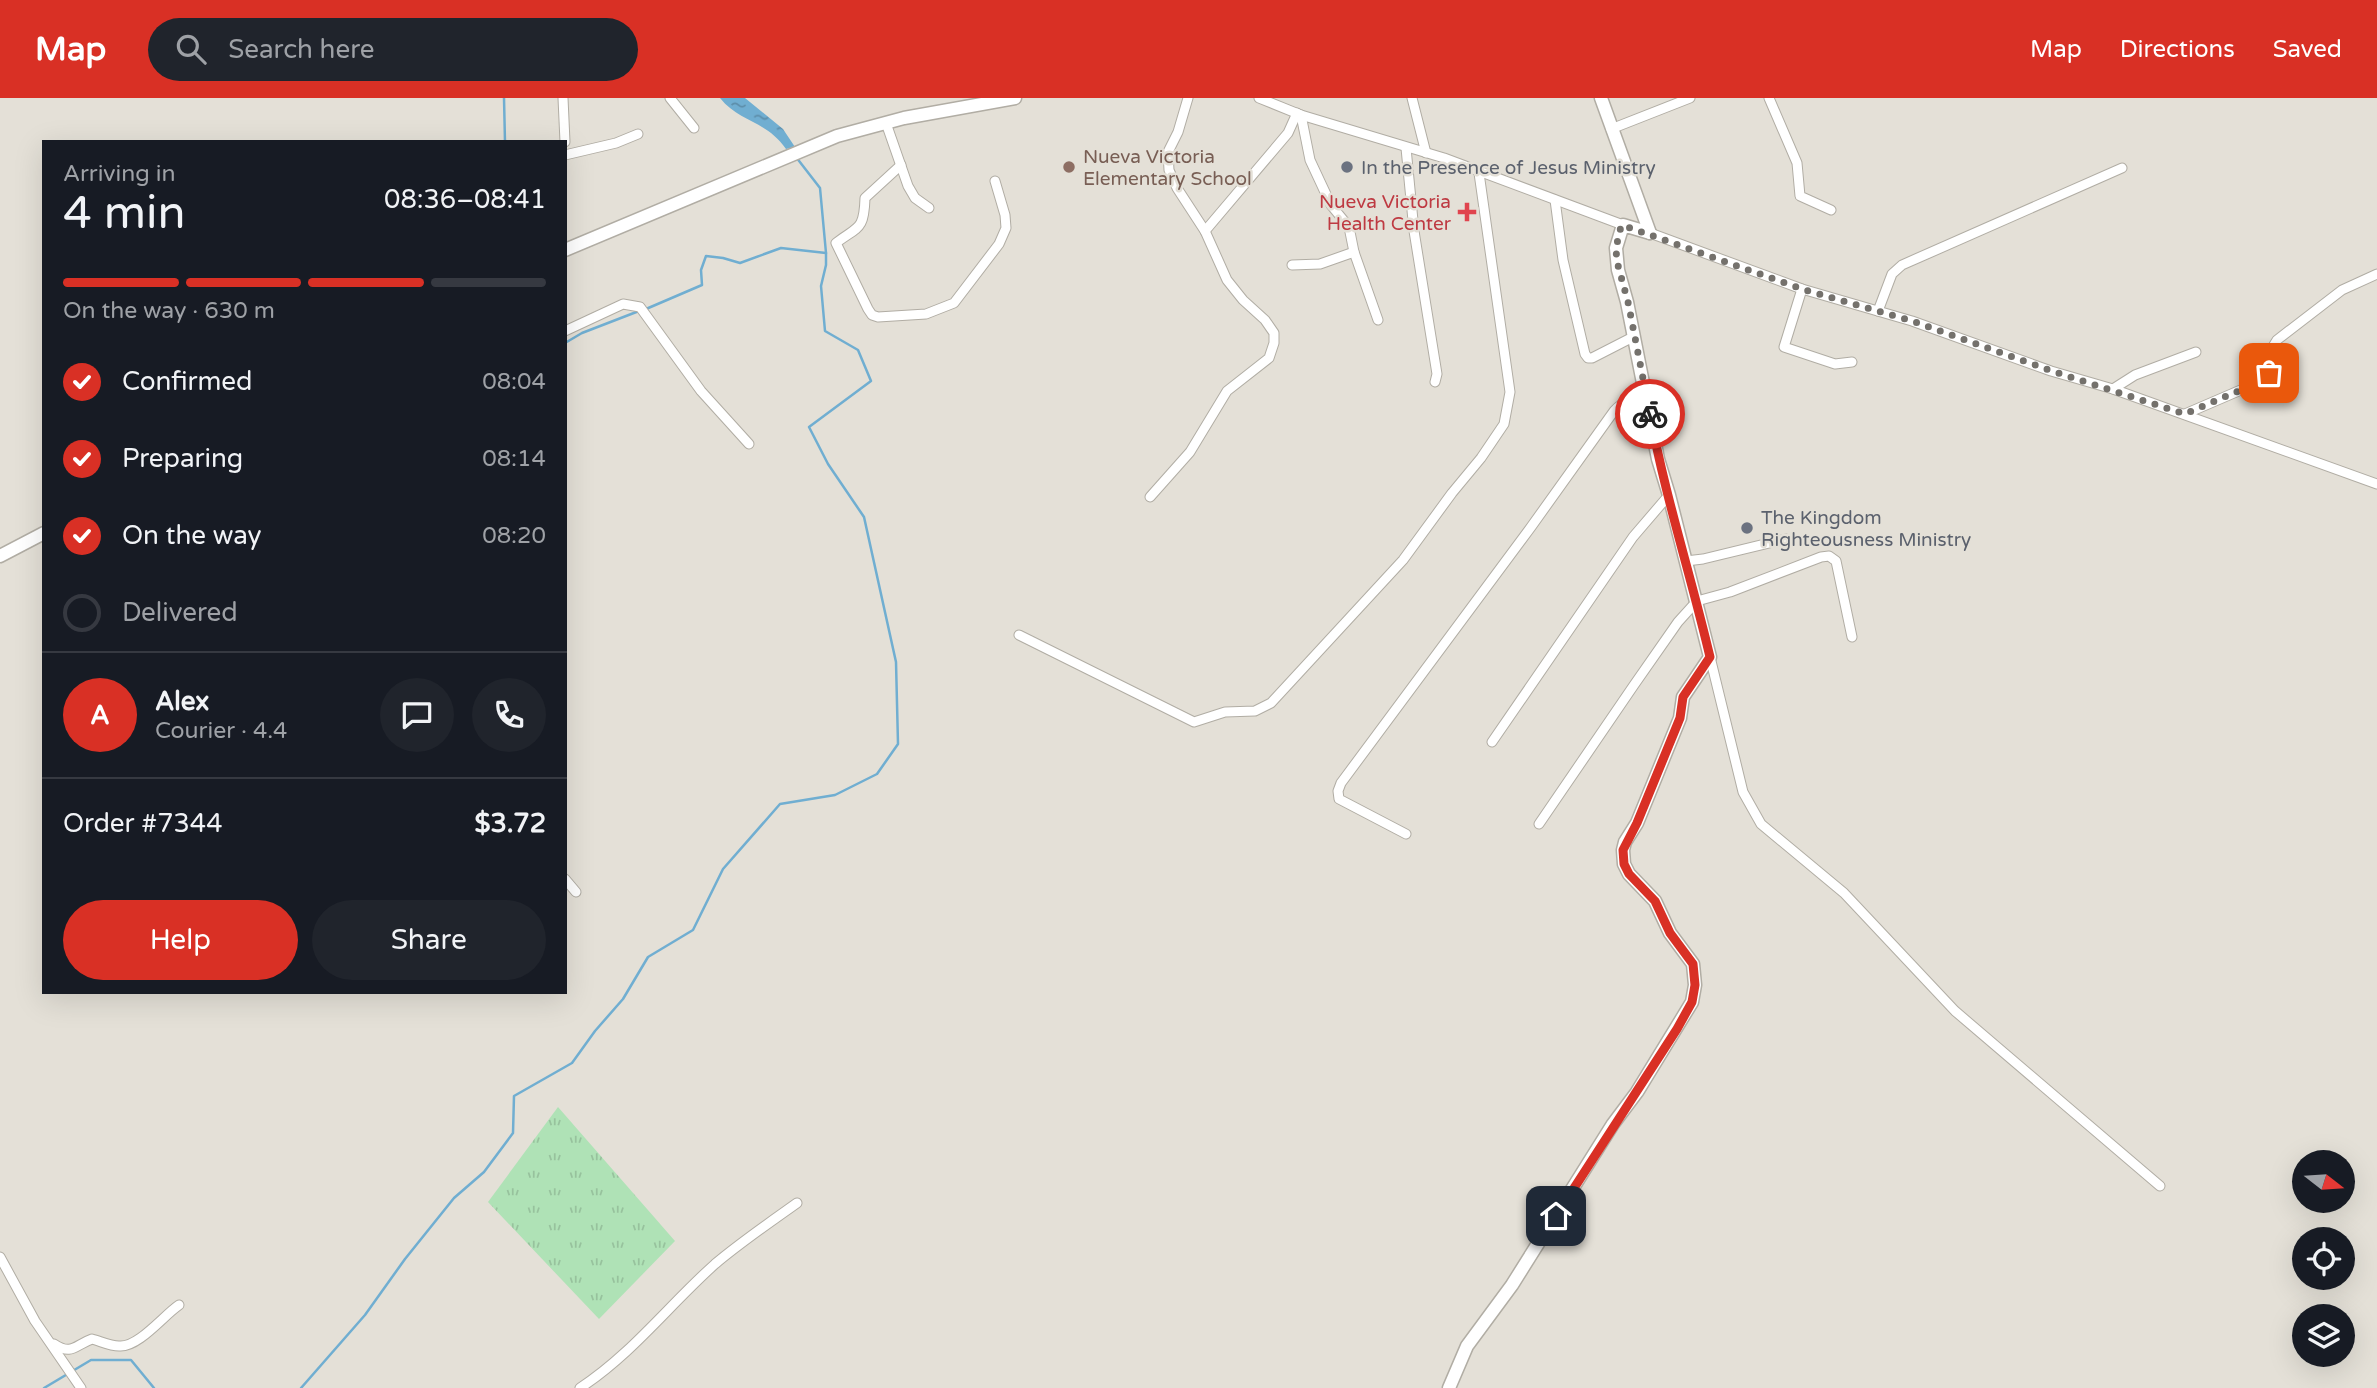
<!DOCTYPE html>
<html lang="en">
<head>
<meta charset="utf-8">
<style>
	body { margin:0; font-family:"Varela Round",sans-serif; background:#20242c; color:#f1f3f6; height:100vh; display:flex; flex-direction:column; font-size:26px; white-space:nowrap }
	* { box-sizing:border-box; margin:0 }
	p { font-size:23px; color:#9ea1a6 }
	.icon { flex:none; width:38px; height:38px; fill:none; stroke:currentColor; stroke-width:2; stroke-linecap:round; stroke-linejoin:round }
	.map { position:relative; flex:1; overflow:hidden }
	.drawer { position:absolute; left:42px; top:42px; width:525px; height:854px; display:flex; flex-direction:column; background:#171b24; border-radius:0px; box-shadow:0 7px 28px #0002 }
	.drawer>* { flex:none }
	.needle { width:46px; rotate:107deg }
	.fabs { position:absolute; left:2292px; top:1052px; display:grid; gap:14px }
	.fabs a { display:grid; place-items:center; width:63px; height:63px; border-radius:50%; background:#171b24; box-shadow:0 7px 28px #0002; font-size:35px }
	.pin { position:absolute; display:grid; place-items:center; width:60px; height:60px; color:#fff; margin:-30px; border-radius:14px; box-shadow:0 4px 10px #0006 }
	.courier { position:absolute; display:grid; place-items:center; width:70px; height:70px; margin:-35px; border:5px solid #d93025; border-radius:50%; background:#fff; color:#222; box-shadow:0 2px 9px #0007 }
	.summary em { font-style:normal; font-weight:600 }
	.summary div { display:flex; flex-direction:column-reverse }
	.summary { display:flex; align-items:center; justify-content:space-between; height:119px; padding:0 21px }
	h1 { font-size:46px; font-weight:600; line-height:52px }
	.bar { display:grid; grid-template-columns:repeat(4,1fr); gap:10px 7px; align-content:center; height:84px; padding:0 21px }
	.bar i { height:9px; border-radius:5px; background:#363941 }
	.bar .current { background:#d93025 }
	.bar p { grid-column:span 4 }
	.line { display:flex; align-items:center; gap:18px; padding:0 21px; border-top:2px solid #363941 }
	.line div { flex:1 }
	.round { display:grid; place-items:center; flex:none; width:74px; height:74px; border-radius:37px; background:#20242c }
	ol { padding:0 21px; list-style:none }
	li { display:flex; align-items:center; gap:21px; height:77px }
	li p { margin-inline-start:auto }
	li .icon { padding:7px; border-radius:50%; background:#d93025; color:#fff; stroke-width:4 }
	li:last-child { color:#9ea1a6 }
	li i { width:38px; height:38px; border:4px solid #363941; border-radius:50% }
	.primary-button { display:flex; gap:14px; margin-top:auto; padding:14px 21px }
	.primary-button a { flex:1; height:80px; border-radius:42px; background:#d93025; color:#fff; font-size:28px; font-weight:600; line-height:80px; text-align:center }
	.primary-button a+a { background:#20242c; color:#f1f3f6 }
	header { display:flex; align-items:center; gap:42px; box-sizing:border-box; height:98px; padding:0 35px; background:#d93025; color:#fff }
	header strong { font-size:33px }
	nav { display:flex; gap:38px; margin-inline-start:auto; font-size:24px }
	.search { width:490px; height:63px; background:#20242c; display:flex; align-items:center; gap:18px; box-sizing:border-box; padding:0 24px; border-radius:38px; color:#9ea1a6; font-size:26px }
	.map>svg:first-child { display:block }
</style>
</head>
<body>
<header>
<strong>Map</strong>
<div class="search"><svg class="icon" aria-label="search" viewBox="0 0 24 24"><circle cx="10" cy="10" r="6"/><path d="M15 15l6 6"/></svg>Search here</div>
<nav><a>Map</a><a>Directions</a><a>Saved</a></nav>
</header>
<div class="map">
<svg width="2377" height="1290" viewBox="0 0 2377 1290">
	<defs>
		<pattern id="park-tufts" width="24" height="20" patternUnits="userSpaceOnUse" patternTransform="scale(1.75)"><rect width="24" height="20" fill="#afe2b6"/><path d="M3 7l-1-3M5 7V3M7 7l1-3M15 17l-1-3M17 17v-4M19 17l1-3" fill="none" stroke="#97c29d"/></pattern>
		<pattern id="water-ripples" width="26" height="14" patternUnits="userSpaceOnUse" patternTransform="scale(1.75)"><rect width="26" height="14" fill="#70aed1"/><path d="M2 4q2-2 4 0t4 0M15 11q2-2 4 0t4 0" fill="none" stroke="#5d8eaa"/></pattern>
	</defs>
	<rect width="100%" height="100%" fill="#e4e0d7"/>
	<polygon fill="url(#park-tufts)" points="558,1009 675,1143 599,1221 488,1104"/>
	<path fill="url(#water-ripples)" d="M720,0h25l38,31 12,18 -9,2c-20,-29 -46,-26 -66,-51z"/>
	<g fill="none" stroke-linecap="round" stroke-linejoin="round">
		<g stroke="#70aed1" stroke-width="2.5">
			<polyline points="504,0 505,44"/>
			<polyline points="646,211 702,187 701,172 706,158 723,160 740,165 781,150 826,155"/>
			<polyline points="565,245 582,235 639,213"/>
			<polyline points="44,1290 91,1262 131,1262 154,1290"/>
			<polyline points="301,1290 365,1217 405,1161 454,1100 484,1074 513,1035 514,998 572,965 595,933 623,901 648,859 693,832 723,771 780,706 835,697 877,676 898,646 896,564 864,419 828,366 809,329 871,283 858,252 825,233 821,188 826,167 826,155 820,90 796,59"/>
		</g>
		<defs>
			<g id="street">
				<polyline points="563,0 565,44"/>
				<polyline points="670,0 694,30"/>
				<polyline points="1259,0 1301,17 1444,60 1623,127"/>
				<polyline points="1412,0 1426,55"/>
				<polyline points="1769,0 1797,65 1800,98 1831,112"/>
				<polyline points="1301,17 1310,62 1331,107 1349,129 1354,154"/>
				<polyline points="886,25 908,88 915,100 929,110"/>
				<polyline points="1611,31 1690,0"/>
				<polyline points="1406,50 1414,133 1437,276 1435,284"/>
				<polyline points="565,57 616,45 638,36"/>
				<path d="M901,67l-36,33c-1,33 -7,28 -29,45l32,66 4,6 6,2 48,-3 28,-11 45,-59 7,-16 -1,-13 -10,-34"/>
				<polyline points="1555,102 1563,162 1585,256 1588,260 1592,260 1633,239"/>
				<polyline points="1205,133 1288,35 1297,15"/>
				<polyline points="1650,135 1802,191 1912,223 2051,273 2113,291 2377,386"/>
				<polyline points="1292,167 1320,166 1354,154 1378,222"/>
				<polyline points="1802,191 1784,249 1835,266 1852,264"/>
				<polyline points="1878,213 1892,176 1902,167 2122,70"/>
				<polyline points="565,233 623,206 640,209 701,293 749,346"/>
				<polyline points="2113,291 2135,277 2196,254"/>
				<path d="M2185,316l79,-34c9,-11 1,-24 13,-40l65,-50 35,-16"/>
				<polyline points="1150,399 1190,354 1227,293 1269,260 1274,245 1274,235 1265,222 1243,202 1227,182 1205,133 1177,90 1169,72 1168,54 1178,34 1188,0"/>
				<polyline points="1686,463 1703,461 1786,441"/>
				<polyline points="1019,537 1194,624 1225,614 1255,613 1271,605 1403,462 1452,395 1481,360 1504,326 1510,294 1479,75"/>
				<polyline points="1710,559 1743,694 1761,726 1844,795 1955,913 2160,1088"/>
				<polyline points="1492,644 1633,439 1669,397"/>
				<polyline points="1539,726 1634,587 1678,524 1697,503 1730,494 1821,459 1829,458 1836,463 1852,539"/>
				<path d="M1406,736l-67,-35 -1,-8 3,-8 190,-256 83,-116c11,-12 18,-11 34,-9"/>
				<polyline points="565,781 576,794"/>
				<polyline points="0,1159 35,1223 81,1290"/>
				<path d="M54,1246c18,12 21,1 38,-5 8,2 18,7 27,7 19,2 45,-31 60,-41"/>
				<path d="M580,1290c52,-34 89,-83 135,-124 26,-22 54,-41 82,-61"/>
			</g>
			<g id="secondary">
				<polyline points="1601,0 1650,135"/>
				<polyline points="565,152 837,38 904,20 1015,0"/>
				<polyline points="0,458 44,435"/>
				<polyline points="1449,1290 1467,1248 1512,1187 1613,1026 1637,994 1692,904 1695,887 1693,866 1670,835 1655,803 1629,776 1624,766 1623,752 1625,744 1637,725 1680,620 1683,599 1710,559 1669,397 1658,361 1627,204 1618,172 1616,150 1623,127 1650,135"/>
			</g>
		</defs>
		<use href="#street" stroke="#b1ada4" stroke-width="11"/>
		<use href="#secondary" stroke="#b1ada4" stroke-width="15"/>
		<use href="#street" stroke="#fff" stroke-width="9"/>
		<use href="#secondary" stroke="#fff" stroke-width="12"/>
	</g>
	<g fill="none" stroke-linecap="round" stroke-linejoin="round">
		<polyline stroke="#74716c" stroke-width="7" stroke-dasharray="0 12.6" points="1650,316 1628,204 1616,160 1618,137 1622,127 1802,191 1912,223 2052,273 2185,316 2264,282 2269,275"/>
		<path stroke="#d93025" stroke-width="9" d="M1556,1118l121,-187 15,-27 3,-17 -2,-21 -23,-31 -15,-32 -26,-27 -5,-10 -1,-14 14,-27 43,-105 3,-21 27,-40c-19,-81 -45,-161 -60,-243"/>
	</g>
	<circle fill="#8d6e63" stroke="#e4e0d7" stroke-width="2.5" cx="1069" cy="69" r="7"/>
	<g fill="#6b7280" stroke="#e4e0d7" stroke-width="2.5">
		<circle cx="1347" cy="69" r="7"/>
		<circle cx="1747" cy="430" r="7"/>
	</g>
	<path fill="#e0444e" stroke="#e4e0d7" stroke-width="2.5" d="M1463.5 103.5h7v7h7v7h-7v7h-7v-7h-7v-7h7z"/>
	<g text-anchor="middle" stroke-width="5" stroke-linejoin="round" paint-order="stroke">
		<g font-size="19" fill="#785e54" stroke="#e4e0d7" text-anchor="start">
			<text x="1083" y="65">Nueva Victoria<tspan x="1083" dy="22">Elementary School</tspan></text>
		</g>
		<g font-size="19" fill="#5b616d" stroke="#e4e0d7" text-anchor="start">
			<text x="1361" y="76">In the Presence of Jesus Ministry</text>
			<text x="1761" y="426">The Kingdom<tspan x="1761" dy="22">Righteousness Ministry</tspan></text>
		</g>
		<g font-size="19" fill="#be3a42" stroke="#e4e0d7" text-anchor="end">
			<text x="1451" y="110">Nueva Victoria<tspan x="1451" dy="22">Health Center</tspan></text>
		</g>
	</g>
</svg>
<div class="fabs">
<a><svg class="needle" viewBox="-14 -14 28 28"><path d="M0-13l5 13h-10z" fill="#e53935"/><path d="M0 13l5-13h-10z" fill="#9ea1a6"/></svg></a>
<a><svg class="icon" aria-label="locate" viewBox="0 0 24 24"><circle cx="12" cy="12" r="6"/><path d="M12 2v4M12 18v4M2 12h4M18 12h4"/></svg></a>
<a><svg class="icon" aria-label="layers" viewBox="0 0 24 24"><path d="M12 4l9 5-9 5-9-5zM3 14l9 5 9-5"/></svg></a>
</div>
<div class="pin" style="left:2269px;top:275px;background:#ea580c"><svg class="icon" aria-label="bag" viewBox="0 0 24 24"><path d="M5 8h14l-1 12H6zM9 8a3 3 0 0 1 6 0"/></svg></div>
<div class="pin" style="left:1556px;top:1118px;background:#1f2937"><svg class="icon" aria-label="home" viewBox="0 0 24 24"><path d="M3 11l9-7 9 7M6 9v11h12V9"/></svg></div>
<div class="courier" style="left:1650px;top:316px"><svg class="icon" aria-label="bike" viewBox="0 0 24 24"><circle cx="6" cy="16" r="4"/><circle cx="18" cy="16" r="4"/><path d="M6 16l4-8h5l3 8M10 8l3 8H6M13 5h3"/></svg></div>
<section class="drawer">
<div class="summary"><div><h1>4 min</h1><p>Arriving in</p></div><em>08:36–08:41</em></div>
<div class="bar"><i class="current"></i><i class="current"></i><i class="current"></i><i></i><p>On the way · 630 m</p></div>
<ol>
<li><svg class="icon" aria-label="check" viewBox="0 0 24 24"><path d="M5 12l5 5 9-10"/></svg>Confirmed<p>08:04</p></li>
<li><svg class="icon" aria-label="check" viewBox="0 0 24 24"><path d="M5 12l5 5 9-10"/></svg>Preparing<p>08:14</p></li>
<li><svg class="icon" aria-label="check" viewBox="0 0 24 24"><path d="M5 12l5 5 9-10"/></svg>On the way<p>08:20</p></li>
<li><i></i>Delivered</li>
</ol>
<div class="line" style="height:126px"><b class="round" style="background:#d93025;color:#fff">A</b><div><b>Alex</b><p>Courier · 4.4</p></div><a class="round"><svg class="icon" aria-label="chat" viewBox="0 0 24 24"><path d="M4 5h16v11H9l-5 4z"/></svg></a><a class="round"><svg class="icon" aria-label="phone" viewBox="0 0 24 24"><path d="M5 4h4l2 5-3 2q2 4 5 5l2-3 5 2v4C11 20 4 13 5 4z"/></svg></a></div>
<div class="line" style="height:91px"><div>Order #7344</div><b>$3.72</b></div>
<div class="primary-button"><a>Help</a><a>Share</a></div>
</section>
</div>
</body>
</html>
